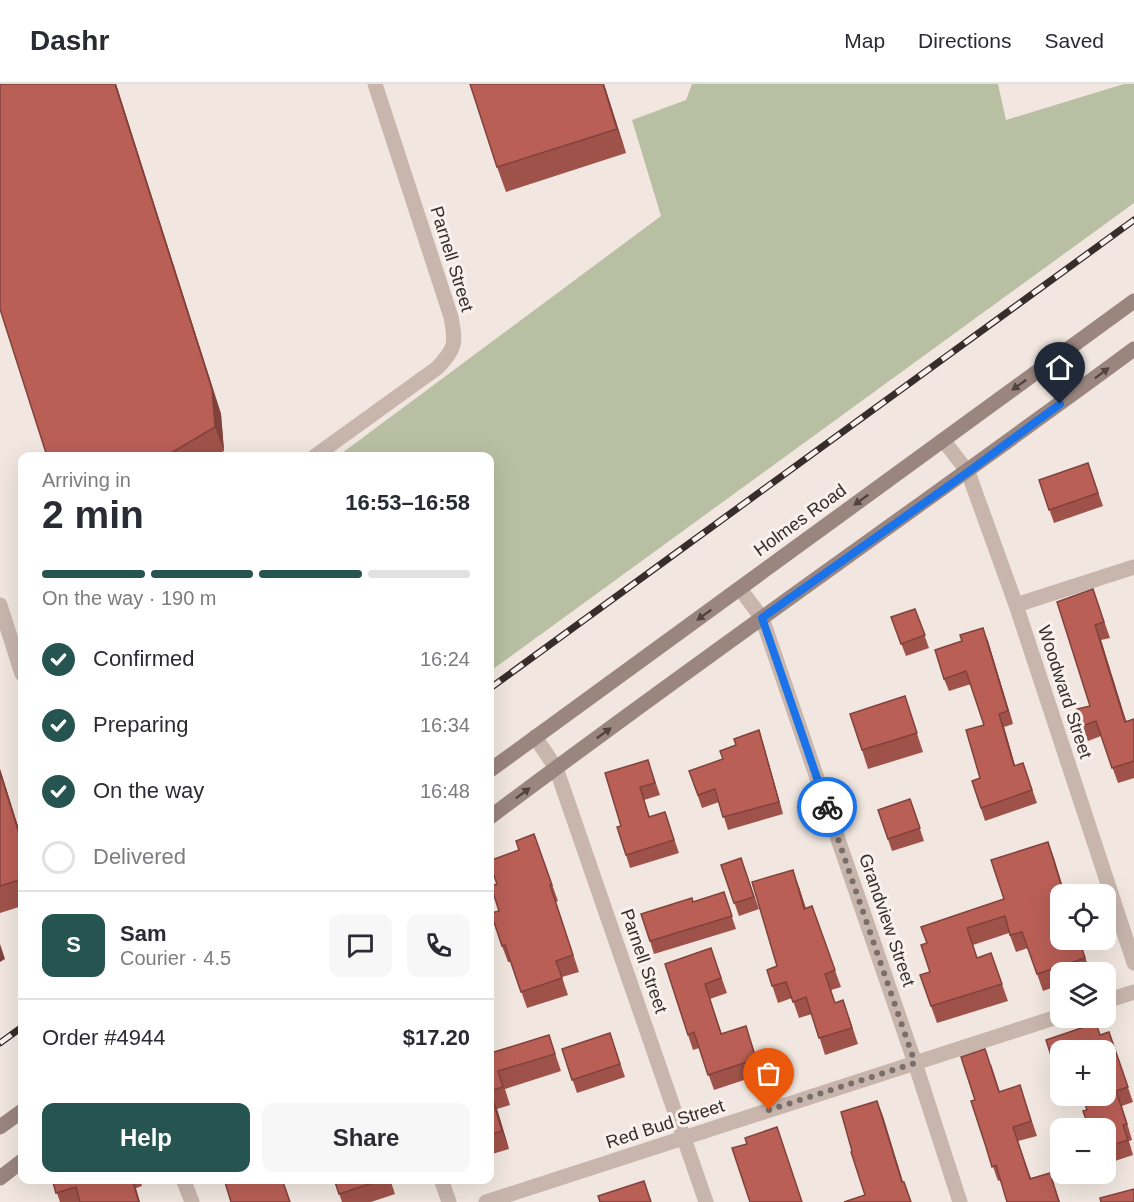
<!DOCTYPE html>
<html lang="en">
<head>
<meta charset="utf-8">
<style>
	body { margin:0; font-family:Helvetica,sans-serif; background:#f7f7f7; color:#2b2b33; height:100vh; display:flex; flex-direction:column; font-size:22px; white-space:nowrap }
	* { box-sizing:border-box; margin:0 }
	p { font-size:20px; color:#7c7c81 }
	.icon { flex:none; width:33px; height:33px; fill:none; stroke:currentColor; stroke-width:2; stroke-linecap:round; stroke-linejoin:round }
	.map { position:relative; flex:1; overflow:hidden }
	.side { position:absolute; left:18px; top:368px; width:476px; height:732px; display:flex; flex-direction:column; background:#fff; border-radius:12px; box-shadow:0 6px 24px #0002 }
	.side>* { flex:none }
	.buttons { position:absolute; left:1050px; top:800px; display:grid; gap:12px }
	.buttons a { display:grid; place-items:center; width:66px; height:66px; border-radius:12px; background:#fff; box-shadow:0 6px 24px #0002; font-size:30px }
	.pin { position:absolute; display:grid; place-items:center; width:51px; height:51px; color:#fff; margin:-62px -26px; border-radius:50% 50% 50% 0; rotate:-45deg; box-shadow:0 0 6px #0007 }
	.pin .icon { rotate:45deg }
	.courier { position:absolute; display:grid; place-items:center; width:60px; height:60px; margin:-30px; border:4px solid #1a73e8; border-radius:50%; background:#fff; color:#222; box-shadow:0 2px 8px #0007 }
	.headline em { font-style:normal; font-weight:700 }
	.headline div { display:flex; flex-direction:column-reverse }
	.headline { display:flex; align-items:center; justify-content:space-between; height:102px; padding:0 24px }
	h1 { font-size:39px; font-weight:700; line-height:45px }
	.bar { display:grid; grid-template-columns:repeat(4,1fr); gap:9px 6px; align-content:center; height:72px; padding:0 24px }
	.bar i { height:8px; border-radius:4px; background:#e1e1e2 }
	.bar .on { background:#255451 }
	.bar p { grid-column:span 4 }
	.line { display:flex; align-items:center; gap:15px; padding:0 24px; border-top:2px solid #e1e1e2 }
	.line div { flex:1 }
	.round { display:grid; place-items:center; flex:none; width:63px; height:63px; border-radius:12px; background:#f7f7f7 }
	ol { padding:0 24px; list-style:none }
	li { display:flex; align-items:center; gap:18px; height:66px }
	li p { margin-inline-start:auto }
	li .icon { padding:6px; border-radius:50%; background:#255451; color:#fff; stroke-width:4 }
	li:last-child { color:#7c7c81 }
	li i { width:33px; height:33px; border:3px solid #e1e1e2; border-radius:50% }
	.action { display:flex; gap:12px; margin-top:auto; padding:12px 24px }
	.action a { flex:1; height:69px; border-radius:12px; background:#255451; color:#fff; font-size:24px; font-weight:700; line-height:69px; text-align:center }
	.action a+a { background:#f7f7f7; color:#2b2b33 }
	header { display:flex; align-items:center; gap:36px; box-sizing:border-box; height:84px; padding:0 30px; background:#fff; border-bottom:2px solid #e1e1e2 }
	header strong { font-size:28px }
	nav { display:flex; gap:33px; margin-inline-start:auto; font-size:21px }
	.map>svg:first-child { display:block }
</style>
</head>
<body>
<header>
<strong>Dashr</strong>
<nav><a>Map</a><a>Directions</a><a>Saved</a></nav>
</header>
<div class="map">
<svg width="1134" height="1118" viewBox="0 0 1134 1118">
	<rect width="100%" height="100%" fill="#f1e7e0"/>
	<polygon fill="#b9bfa2" points="692,0 998,0 1006,36 1124,0 1134,0 1134,119 489,588 489,372 338,372 661,132 632,36 686,16"/>
	<g fill="none" stroke-linecap="round" stroke-linejoin="round">
		<g stroke="#c8b6ad" stroke-width="15">
			<polyline points="943,356 968,388 1016,521 1134,879"/>
			<path d="M315,372l122,-88c19,-20 19,-24 14,-51l-76,-233"/>
			<polyline points="740,505 762,534 915,979 960,1118"/>
			<polyline points="0,521 22,590"/>
			<polyline points="1016,521 1134,483"/>
			<polyline points="535,653 556,684 706,1118"/>
			<polyline points="1106,917 1134,908"/>
			<polyline points="183,1095 192,1118"/>
			<polyline points="441,1095 449,1118"/>
			<polyline points="486,1118 1060,932"/>
		</g>
		<g stroke="#9b857f" stroke-width="15">
			<polyline points="489,687 1134,217"/>
			<path d="M489,734c212,-160 431,-311 645,-469"/>
			<polyline points="0,1043 22,1027"/>
			<polyline points="0,1094 22,1077"/>
		</g>
		<defs>
			<g id="rail">
				<polyline points="489,605 1134,136"/>
				<polyline points="0,959 22,943"/>
			</g>
		</defs>
		<use href="#rail" stroke="#372d2b" stroke-width="7"/>
		<use href="#rail" stroke="#f9f1ed" stroke-width="4.5" stroke-dasharray="14" stroke-linecap="butt"/>
	</g>
	<g fill="#9f524a">
		<polygon points="0,0 116,0 221,330 224,367 216,372 47,372"/>
		<polygon points="604,0 626,69 506,108 497,83"/>
		<polygon points="1088,379 1103,422 1054,439 1039,396"/>
		<polygon points="1093,505 1110,554 1101,556 1126,637 1134,635 1134,694 1118,699 1101,652 1088,657 1077,625 1090,622"/>
		<polygon points="915,525 929,564 906,572 891,533"/>
		<polygon points="988,557 1013,640 1004,643 1015,682 1023,679 1037,719 985,737 972,697 980,694 984,641 971,600 949,607 944,595"/>
		<polygon points="905,612 923,668 868,685 862,666"/>
		<polygon points="759,646 763,659 783,730 728,746 719,718 702,724 689,687 723,675 736,661"/>
		<polygon points="648,676 660,711 644,716 650,733 665,728 679,769 630,784 626,771 621,742"/>
		<polygon points="0,685 22,755 22,822 0,829"/>
		<polygon points="910,715 924,757 892,767 878,726"/>
		<polygon points="534,750 558,817 556,818 579,888 562,893 568,911 527,924 511,878 508,878 502,862 497,800 519,766"/>
		<polygon points="1048,758 1090,888 1060,888 1060,901 1043,907 1028,864 1016,868 1009,849 973,861 977,874 991,869 1008,917 937,939 920,891 930,888 927,859 1004,815"/>
		<polygon points="741,774 759,825 739,832 721,781"/>
		<polygon points="799,803 806,824 812,822 841,903 831,906 835,919 849,933 858,960 825,971 812,930 799,934 792,914 778,919 767,886 777,882"/>
		<polygon points="694,818 728,821 736,845 654,870 650,857"/>
		<polygon points="711,864 727,909 710,915 722,950 751,957 762,990 714,1006 699,964 693,966 688,951"/>
		<polygon points="1109,948 1133,1018 1122,1022 1132,1056 1129,1057 1133,1071 1106,1080 1106,1011 1060,966 1060,999 1046,956 1100,951"/>
		<polygon points="610,949 625,993 577,1009 562,965"/>
		<polygon points="549,951 561,987 505,1005 510,1021 497,1025 509,1065 489,1071 489,957 492,968"/>
		<polygon points="991,980 1000,1008 1020,1001 1037,1052 1018,1057 1031,1094 1050,1089 1060,1118 1007,1118 1001,1096 998,1097 986,1063 975,1016"/>
		<polygon points="52,1095 140,1095 142,1102 136,1104 140,1118 60,1118"/>
		<polygon points="334,1095 390,1095 395,1110 371,1118 342,1118"/>
	</g>
	<g fill="#82423c">
		<polygon points="115,0 116,0 221,330 224,367 215,343"/>
		<polygon points="603,0 604,0 626,69 617,45"/>
		<polygon points="1095,541 1101,556 1131,653 1125,638"/>
		<polygon points="983,544 988,557 1013,640 1008,627"/>
		<polygon points="999,630 1004,643 1019,695 1014,682"/>
		<polygon points="759,646 763,659 783,730 779,718"/>
		<polygon points="0,685 22,755 22,759 0,688"/>
		<polygon points="1048,758 1054,774 1065,810 1064,810"/>
		<polygon points="793,786 799,803 810,841 804,825"/>
		<polygon points="0,860 5,875 0,878"/>
		<polygon points="490,1007 497,1025 509,1065 502,1047"/>
		<polygon points="877,1017 883,1032 908,1114 902,1098"/>
	</g>
	<g fill="#b95f56" stroke="#82423c" stroke-width="1.5">
		<polygon points="0,0 115,0 212,305 215,343 166,372 47,372 0,225"/>
		<polygon points="470,0 603,0 617,45 497,83"/>
		<polygon points="1088,379 1098,409 1049,426 1039,396"/>
		<polygon points="1093,505 1104,538 1095,541 1125,638 1134,635 1134,677 1112,684 1096,637 1082,642 1077,625 1090,622 1057,518"/>
		<polygon points="915,525 925,551 901,560 891,533"/>
		<polygon points="983,544 1008,627 999,630 1014,682 1023,679 1032,706 981,724 972,697 980,694 966,646 984,641 966,587 944,595 935,566 962,557 960,551"/>
		<polygon points="905,612 917,649 862,666 850,630"/>
		<polygon points="759,646 779,718 723,733 715,705 698,711 689,687 723,675 720,667 736,661 734,655"/>
		<polygon points="648,676 655,699 640,703 649,733 665,728 674,756 626,771 617,743 621,742 605,689"/>
		<polygon points="0,688 22,759 22,795 0,802"/>
		<polygon points="910,715 920,744 888,755 878,726"/>
		<polygon points="534,750 552,801 550,801 573,871 556,877 562,894 521,908 505,861 502,862 491,829 499,827 491,802 497,800 489,777 519,766 516,757"/>
		<polygon points="1048,758 1064,810 1060,810 1060,855 1079,855 1085,874 1037,890 1022,848 1010,851 1005,832 967,844 977,874 991,869 1002,900 931,922 920,891 930,888 921,861 927,859 921,843 1004,815 991,776"/>
		<polygon points="741,774 754,813 734,819 721,781"/>
		<polygon points="793,786 804,825 812,822 835,886 825,890 835,919 843,916 852,944 819,954 806,913 793,918 786,898 772,902 767,886 777,882 752,798"/>
		<polygon points="724,808 732,832 650,857 641,830 692,814 693,818"/>
		<polygon points="711,864 721,894 705,900 721,950 746,942 756,975 708,991 694,948 688,951 665,880"/>
		<polygon points="1096,939 1100,951 1109,948 1128,1003 1116,1007 1127,1040 1123,1041 1128,1056 1106,1063 1106,1044 1089,1044 1083,1027 1087,1026 1082,1011 1106,1011 1106,966 1060,966 1060,989 1057,990 1046,956"/>
		<polygon points="610,949 620,980 572,996 562,965"/>
		<polygon points="549,951 555,970 498,987 503,1003 490,1007 502,1047 489,1051 489,961 491,969"/>
		<polygon points="985,965 999,1008 1020,1001 1031,1037 1013,1043 1030,1095 1050,1089 1059,1118 1007,1118 996,1081 992,1083 986,1063 971,1017 975,1016 961,973"/>
		<polygon points="877,1017 902,1098 904,1098 911,1118 844,1118 865,1111 851,1068 852,1067 841,1028"/>
		<polygon points="777,1043 802,1118 750,1118 732,1064 747,1060 745,1054"/>
		<polygon points="52,1095 132,1095 139,1118 80,1118 76,1103 56,1109"/>
		<polygon points="224,1095 282,1095 290,1118 231,1118"/>
		<polygon points="334,1095 385,1095 339,1110"/>
		<polygon points="644,1097 651,1118 600,1118 598,1112"/>
		<polygon points="1134,1105 1134,1118 1101,1118 1100,1114"/>
	</g>
	<defs><path id="oneway-solid" d="M-6-.8H1V-3.2L6.5 0L1 3.2V.8H-6Z" transform="scale(1.5)"/></defs>
	<g fill="#504340">
		<use href="#oneway-solid" transform="translate(1102 289) rotate(-37)"/>
		<use href="#oneway-solid" transform="translate(1019 301) rotate(144)"/>
		<use href="#oneway-solid" transform="translate(861 416) rotate(144)"/>
		<use href="#oneway-solid" transform="translate(704 531) rotate(144)"/>
		<use href="#oneway-solid" transform="translate(604 649) rotate(-36)"/>
		<use href="#oneway-solid" transform="translate(523 709) rotate(-37)"/>
	</g>
	<g fill="none" stroke-linecap="round" stroke-linejoin="round">
		<polyline stroke="#786e6a" stroke-width="6" stroke-dasharray="0 10.8" points="769,1026 915,979 827,723"/>
		<polyline stroke="#1a73e8" stroke-width="8" points="827,723 762,534 968,388 1060,320"/>
	</g>
	<g text-anchor="middle" stroke-width="6" stroke-linejoin="round" paint-order="stroke">
		<g font-size="18" fill="#372d2b" stroke="#f9f1ed">
			<text transform="translate(452 175) rotate(73)" y="6">Parnell Street</text>
			<text transform="translate(800 436) rotate(-36)" y="6">Holmes Road</text>
			<text transform="translate(1065 608) rotate(72)" y="6">Woodward Street</text>
			<text transform="translate(887 836) rotate(71)" y="6">Grandview Street</text>
			<text transform="translate(644 877) rotate(71)" y="6">Parnell Street</text>
			<text transform="translate(665 1040) rotate(-18)" y="6">Red Bud Street</text>
		</g>
	</g>
</svg>
<div class="buttons">
<a><svg class="icon" aria-label="locate" viewBox="0 0 24 24"><circle cx="12" cy="12" r="6"/><path d="M12 2v4M12 18v4M2 12h4M18 12h4"/></svg></a>
<a><svg class="icon" aria-label="layers" viewBox="0 0 24 24"><path d="M12 4l9 5-9 5-9-5zM3 14l9 5 9-5"/></svg></a>
<a>+</a>
<a>−</a>
</div>
<div class="pin" style="left:769px;top:1026px;background:#ea580c"><svg class="icon" aria-label="bag" viewBox="0 0 24 24"><path d="M5 8h14l-1 12H6zM9 8a3 3 0 0 1 6 0"/></svg></div>
<div class="pin" style="left:1060px;top:320px;background:#1f2937"><svg class="icon" aria-label="home" viewBox="0 0 24 24"><path d="M3 11l9-7 9 7M6 9v11h12V9"/></svg></div>
<div class="courier" style="left:827px;top:723px"><svg class="icon" aria-label="bike" viewBox="0 0 24 24"><circle cx="6" cy="16" r="4"/><circle cx="18" cy="16" r="4"/><path d="M6 16l4-8h5l3 8M10 8l3 8H6M13 5h3"/></svg></div>
<section class="side">
<div class="headline"><div><h1>2 min</h1><p>Arriving in</p></div><em>16:53–16:58</em></div>
<div class="bar"><i class="on"></i><i class="on"></i><i class="on"></i><i></i><p>On the way · 190 m</p></div>
<ol>
<li><svg class="icon" aria-label="check" viewBox="0 0 24 24"><path d="M5 12l5 5 9-10"/></svg>Confirmed<p>16:24</p></li>
<li><svg class="icon" aria-label="check" viewBox="0 0 24 24"><path d="M5 12l5 5 9-10"/></svg>Preparing<p>16:34</p></li>
<li><svg class="icon" aria-label="check" viewBox="0 0 24 24"><path d="M5 12l5 5 9-10"/></svg>On the way<p>16:48</p></li>
<li><i></i>Delivered</li>
</ol>
<div class="line" style="height:108px"><b class="round" style="background:#255451;color:#fff">S</b><div><b>Sam</b><p>Courier · 4.5</p></div><a class="round"><svg class="icon" aria-label="chat" viewBox="0 0 24 24"><path d="M4 5h16v11H9l-5 4z"/></svg></a><a class="round"><svg class="icon" aria-label="phone" viewBox="0 0 24 24"><path d="M5 4h4l2 5-3 2q2 4 5 5l2-3 5 2v4C11 20 4 13 5 4z"/></svg></a></div>
<div class="line" style="height:78px"><div>Order #4944</div><b>$17.20</b></div>
<div class="action"><a>Help</a><a>Share</a></div>
</section>
</div>
</body>
</html>
